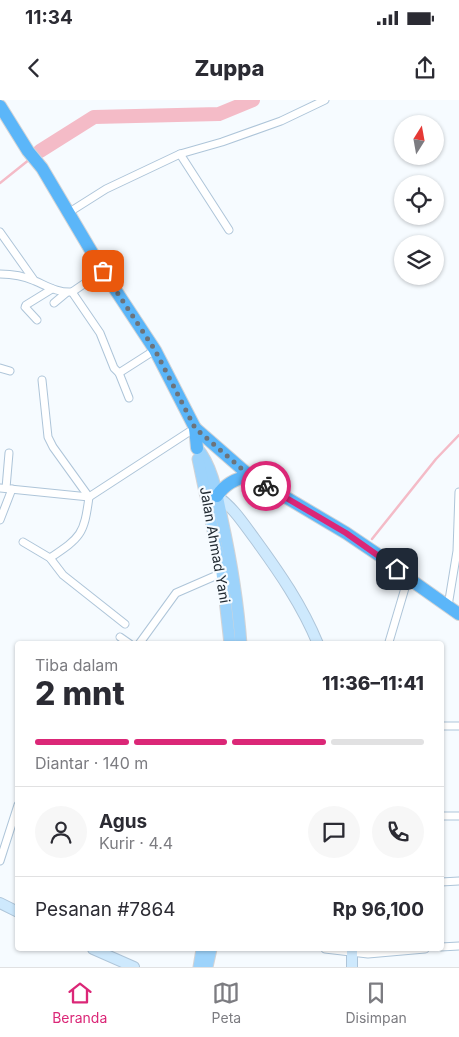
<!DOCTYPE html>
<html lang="id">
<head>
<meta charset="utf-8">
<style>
	body { margin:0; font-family:Inter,sans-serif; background:#f7f7f7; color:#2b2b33; height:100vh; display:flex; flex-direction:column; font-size:19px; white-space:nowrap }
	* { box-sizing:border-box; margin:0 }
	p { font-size:16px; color:#7c7c81 }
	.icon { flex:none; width:28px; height:28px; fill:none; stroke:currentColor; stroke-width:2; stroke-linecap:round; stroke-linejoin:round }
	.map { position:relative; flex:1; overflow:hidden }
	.sheet { position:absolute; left:15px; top:541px; width:429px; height:310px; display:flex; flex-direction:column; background:#fff; border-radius:5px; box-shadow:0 1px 4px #0004 }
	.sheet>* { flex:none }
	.needle { width:32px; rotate:11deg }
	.fabs { position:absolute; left:394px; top:15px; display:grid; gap:10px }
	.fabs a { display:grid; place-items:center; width:50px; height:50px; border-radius:50%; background:#fff; box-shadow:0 1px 4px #0004; font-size:25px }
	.pin { position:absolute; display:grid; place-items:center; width:42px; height:42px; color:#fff; margin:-21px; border-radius:10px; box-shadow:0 2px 8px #0006 }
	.courier { position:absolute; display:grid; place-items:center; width:50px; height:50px; margin:-25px; border:4px solid #db2777; border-radius:50%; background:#fff; color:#222; box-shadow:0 1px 6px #0007 }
	.head em { font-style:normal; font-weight:800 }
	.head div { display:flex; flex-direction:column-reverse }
	.head { display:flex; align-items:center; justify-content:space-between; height:85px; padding:0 20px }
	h1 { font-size:32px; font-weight:800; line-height:38px }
	.bar { display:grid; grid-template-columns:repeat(4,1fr); gap:8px 5px; align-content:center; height:60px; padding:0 20px }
	.bar i { height:6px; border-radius:4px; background:#e1e1e2 }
	.bar .active { background:#db2777 }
	.bar p { grid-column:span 4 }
	.line { display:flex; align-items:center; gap:12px; padding:0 20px; border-top:1px solid #e1e1e2 }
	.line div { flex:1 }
	.round { display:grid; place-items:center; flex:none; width:52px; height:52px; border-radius:26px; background:#f7f7f7 }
	.status { display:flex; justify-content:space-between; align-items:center; height:35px; padding:0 25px; background:#fff; direction:ltr }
	.status svg { height:14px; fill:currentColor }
	header { display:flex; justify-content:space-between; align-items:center; height:65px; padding:0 20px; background:#fff; font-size:22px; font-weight:800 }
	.tab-bar { display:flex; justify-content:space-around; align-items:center; height:70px; border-top:1px solid #e1e1e2; background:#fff; font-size:14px; color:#7c7c81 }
	.tab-bar a { display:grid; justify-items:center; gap:2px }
	.tab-bar .active { color:#db2777 }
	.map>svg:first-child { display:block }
</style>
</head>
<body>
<div class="status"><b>11:34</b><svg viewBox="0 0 49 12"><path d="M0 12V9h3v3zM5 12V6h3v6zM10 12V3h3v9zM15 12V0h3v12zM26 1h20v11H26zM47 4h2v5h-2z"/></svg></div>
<header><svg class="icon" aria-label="back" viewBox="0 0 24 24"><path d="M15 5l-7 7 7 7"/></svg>Zuppa<svg class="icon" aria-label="share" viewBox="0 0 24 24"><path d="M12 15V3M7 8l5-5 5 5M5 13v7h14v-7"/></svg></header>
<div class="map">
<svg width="459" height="867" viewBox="0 0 459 867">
	<rect width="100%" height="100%" fill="#f6fbff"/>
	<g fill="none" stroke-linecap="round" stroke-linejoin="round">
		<g stroke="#f4bbc7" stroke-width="2.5">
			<polyline points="0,83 30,59"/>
			<polyline points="372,439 436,359 459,335"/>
		</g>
		<polyline stroke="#f4bbc7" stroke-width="14" points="40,51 94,17 219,14 253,0"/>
		<defs>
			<g id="street">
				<polyline points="180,54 229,130"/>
				<polyline points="68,113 106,89 180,54 222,42 281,21 325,0"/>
				<polyline points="0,132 34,180"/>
				<path d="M0,174c12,0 24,2 35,7 12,5 23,12 37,11l31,-21"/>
				<polyline points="72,192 100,233 114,268 119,273 129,298"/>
				<polyline points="54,203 66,193"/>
				<polyline points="37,220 25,207 26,205 52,189"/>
				<polyline points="0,268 10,271"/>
				<polyline points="119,273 155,250"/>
				<path d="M42,280l6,57 5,10 36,50c-5,38 -8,40 -39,61"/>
				<polyline points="0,388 89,397 195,328"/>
				<polyline points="6,388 9,353"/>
				<polyline points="0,420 12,389"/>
				<polyline points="23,442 50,458 63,475 125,524"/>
				<polyline points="448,506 457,451 459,392"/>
				<polyline points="120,537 130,544"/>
				<polyline points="389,542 408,478"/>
				<polyline points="139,544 176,493 222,473"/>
				<polyline points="441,626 459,626"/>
				<polyline points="441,716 459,716"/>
				<polyline points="0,761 18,705"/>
				<polyline points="441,782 459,781"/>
				<polyline points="441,847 459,846"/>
				<polyline points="325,849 368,854 425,849"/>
			</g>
			<g id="secondary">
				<path d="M217,396c16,11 26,27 38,43 24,33 47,66 63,105"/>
				<polyline points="0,803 18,812"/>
				<polyline points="93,849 134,867"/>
				<polyline points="352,849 352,867"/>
			</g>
			<g id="primary">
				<path d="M197,348c16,19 20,47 25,71 9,41 16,83 19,125"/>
				<polyline points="198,359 222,473 230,544"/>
				<polyline points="199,867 202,849"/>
				<polyline points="207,867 211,849"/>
			</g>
			<g id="highway">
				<polyline points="0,6 28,51 42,68 103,171 155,250 195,328 197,348"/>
				<polyline points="195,328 250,376 346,433 386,460 408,478 459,514"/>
				<path d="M217,396c8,-12 19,-18 33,-20"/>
			</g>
		</defs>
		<use href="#street" stroke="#aec5d9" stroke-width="9"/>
		<use href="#secondary" stroke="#aec5d9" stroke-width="12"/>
		<use href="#primary" stroke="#d3d4d6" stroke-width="13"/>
		<use href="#highway" stroke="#d3d4d6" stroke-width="14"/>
		<use href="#street" stroke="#fff" stroke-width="7"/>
		<use href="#secondary" stroke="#cee9fd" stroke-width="10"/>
		<use href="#primary" stroke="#9dd3fb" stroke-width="11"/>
		<use href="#highway" stroke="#5bb6f9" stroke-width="12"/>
	</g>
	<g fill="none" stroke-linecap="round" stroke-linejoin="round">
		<polyline stroke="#6c737a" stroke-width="5" stroke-dasharray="0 9" points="103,171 155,250 195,328 250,376 266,386"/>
		<polyline stroke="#db2777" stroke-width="6" points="266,386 346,433 397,469"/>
	</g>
	<g text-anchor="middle" stroke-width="4.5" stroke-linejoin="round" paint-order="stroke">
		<g font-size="14" fill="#212a32" stroke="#f6fbff">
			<text transform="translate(215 445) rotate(80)" y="5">Jalan Ahmad Yani</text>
		</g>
	</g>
</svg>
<div class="fabs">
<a><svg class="needle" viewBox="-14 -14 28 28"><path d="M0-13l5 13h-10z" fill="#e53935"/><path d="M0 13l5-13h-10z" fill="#7c7c81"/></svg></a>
<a><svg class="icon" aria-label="locate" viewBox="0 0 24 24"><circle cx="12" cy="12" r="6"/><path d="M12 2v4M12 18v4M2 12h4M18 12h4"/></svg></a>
<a><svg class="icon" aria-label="layers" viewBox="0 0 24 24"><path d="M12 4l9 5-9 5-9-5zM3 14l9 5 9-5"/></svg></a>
</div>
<div class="pin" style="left:103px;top:171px;background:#ea580c"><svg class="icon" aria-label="bag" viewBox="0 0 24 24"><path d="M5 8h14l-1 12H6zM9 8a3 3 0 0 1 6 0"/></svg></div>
<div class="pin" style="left:397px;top:469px;background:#1f2937"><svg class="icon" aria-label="home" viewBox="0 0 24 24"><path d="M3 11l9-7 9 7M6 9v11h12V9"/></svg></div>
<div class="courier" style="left:266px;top:386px"><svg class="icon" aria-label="bike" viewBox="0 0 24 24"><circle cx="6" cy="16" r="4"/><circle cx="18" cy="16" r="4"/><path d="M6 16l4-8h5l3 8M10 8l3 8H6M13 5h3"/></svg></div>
<section class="sheet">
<div class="head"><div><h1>2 mnt</h1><p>Tiba dalam</p></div><em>11:36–11:41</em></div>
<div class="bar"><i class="active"></i><i class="active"></i><i class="active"></i><i></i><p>Diantar · 140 m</p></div>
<div class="line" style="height:90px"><a class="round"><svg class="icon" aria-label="person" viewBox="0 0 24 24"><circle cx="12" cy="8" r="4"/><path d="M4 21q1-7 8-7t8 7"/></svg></a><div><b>Agus</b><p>Kurir · 4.4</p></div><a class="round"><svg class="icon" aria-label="chat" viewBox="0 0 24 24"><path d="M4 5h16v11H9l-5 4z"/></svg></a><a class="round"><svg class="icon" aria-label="phone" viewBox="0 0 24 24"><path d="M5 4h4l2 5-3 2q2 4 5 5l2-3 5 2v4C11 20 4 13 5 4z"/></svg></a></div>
<div class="line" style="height:65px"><div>Pesanan #7864</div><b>Rp 96,100</b></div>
</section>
</div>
<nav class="tab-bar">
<a class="active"><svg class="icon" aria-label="home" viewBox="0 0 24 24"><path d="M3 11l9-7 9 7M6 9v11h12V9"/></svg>Beranda</a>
<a><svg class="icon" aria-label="map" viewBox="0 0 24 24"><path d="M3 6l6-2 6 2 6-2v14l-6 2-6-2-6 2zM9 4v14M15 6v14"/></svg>Peta</a>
<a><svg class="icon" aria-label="saved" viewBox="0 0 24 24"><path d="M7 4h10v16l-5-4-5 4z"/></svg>Disimpan</a>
</nav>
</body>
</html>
